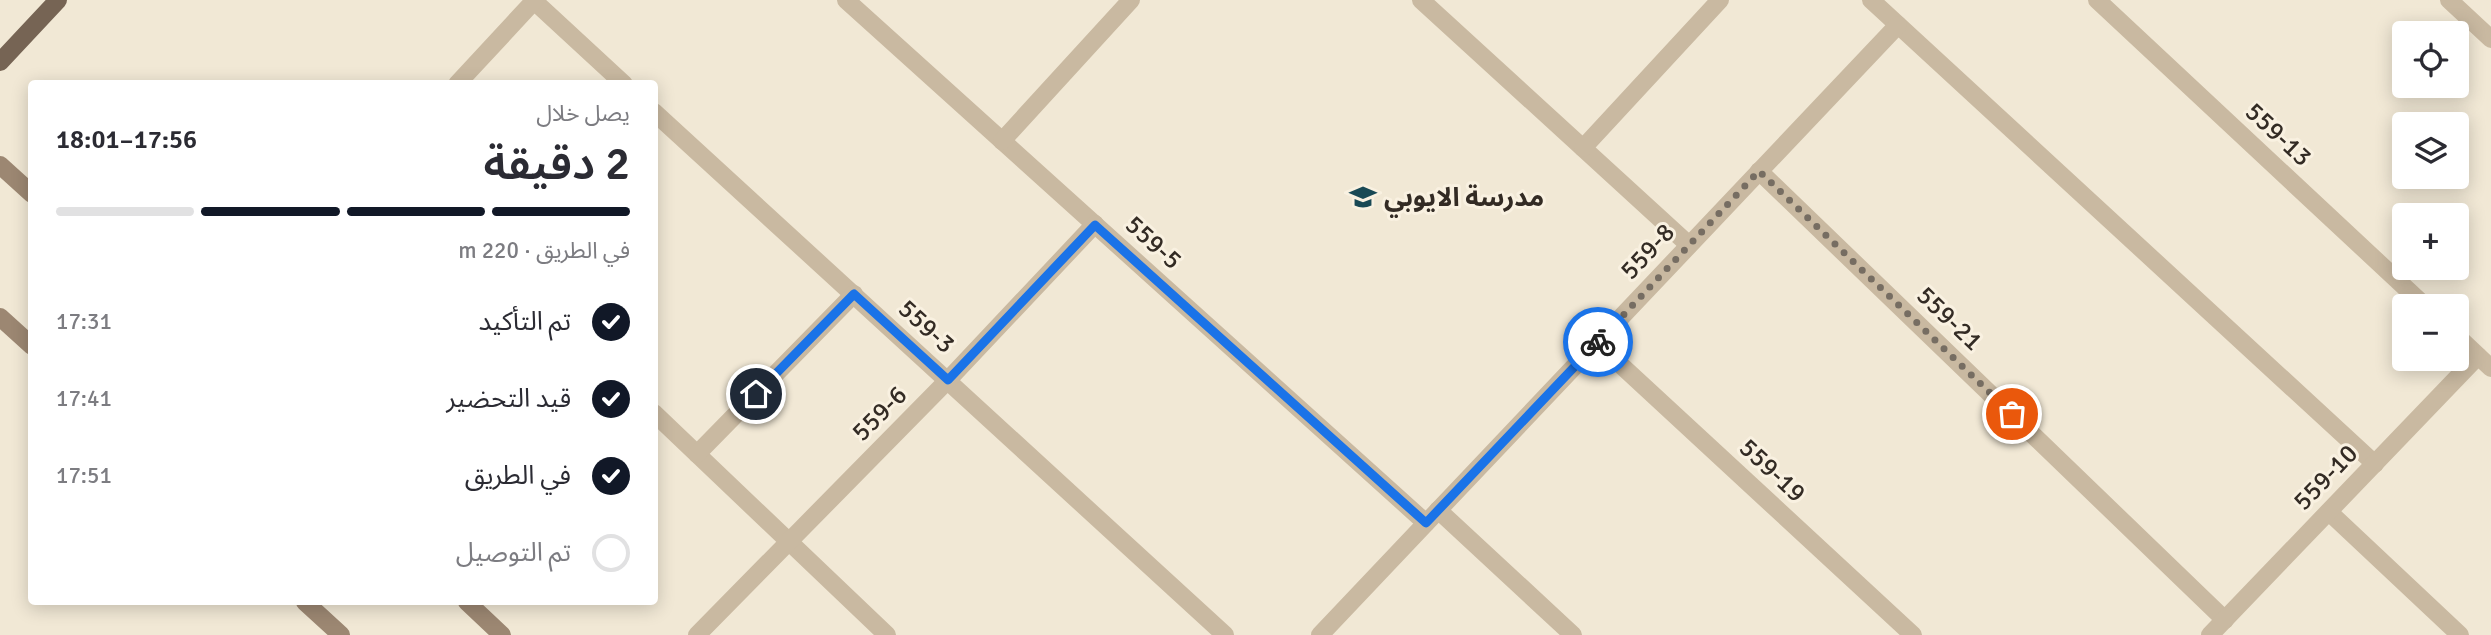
<!DOCTYPE html>
<html lang="ar">
<head>
<meta charset="utf-8">
<style>
	body { margin:0; font-family:Signika,"Noto Sans Arabic",sans-serif; background:#f7f7f7; color:#2b2b33; direction:rtl; height:100vh; display:flex; flex-direction:column; font-size:26px; white-space:nowrap }
	* { box-sizing:border-box; margin:0 }
	p { font-size:23px; color:#7c7c81 }
	.icon { flex:none; width:38px; height:38px; fill:none; stroke:currentColor; stroke-width:2; stroke-linecap:round; stroke-linejoin:round }
	.map { position:relative; flex:1; overflow:hidden; direction:ltr }
	.sheet { position:absolute; left:28px; top:80px; width:630px; height:525px; display:flex; flex-direction:column; background:#fff; border-radius:7px; box-shadow:0 4px 18px #0003; direction:rtl }
	.sheet>* { flex:none }
	.buttons { position:absolute; left:2392px; top:21px; display:grid; gap:14px }
	.buttons a { display:grid; place-items:center; width:77px; height:77px; border-radius:7px; background:#fff; box-shadow:0 4px 18px #0003; font-size:35px }
	.pin { position:absolute; display:grid; place-items:center; width:60px; height:60px; color:#fff; margin:-30px; border:4px solid #fff; border-radius:50%; box-shadow:0 2px 7px #0007 }
	.courier { position:absolute; display:grid; place-items:center; width:70px; height:70px; margin:-35px; border:5px solid #1a73e8; border-radius:50%; background:#fff; color:#222; box-shadow:0 2px 9px #0007 }
	.summary em { font-style:normal; font-weight:600 }
	.summary div { display:flex; flex-direction:column-reverse }
	.summary { display:flex; align-items:center; justify-content:space-between; height:119px; padding:0 28px }
	h1 { font-size:46px; font-weight:600; line-height:52px }
	.bar { display:grid; grid-template-columns:repeat(4,1fr); gap:10px 7px; align-content:center; height:84px; padding:0 28px }
	.bar i { height:9px; border-radius:5px; background:#e1e1e2 }
	.bar .current { background:#111827 }
	.bar p { grid-column:span 4 }
	ol { padding:0 28px; list-style:none }
	li { display:flex; align-items:center; gap:21px; height:77px }
	li p { margin-inline-start:auto }
	li .icon { padding:7px; border-radius:50%; background:#111827; color:#fff; stroke-width:4 }
	li:last-child { color:#7c7c81 }
	li i { width:38px; height:38px; border:4px solid #e1e1e2; border-radius:50% }
	.map>svg:first-child { display:block }
</style>
</head>
<body>
<div class="map">
<svg width="2491" height="635" viewBox="0 0 2491 635">
	<rect width="100%" height="100%" fill="#f1e8d5"/>
	<g fill="none" stroke-linecap="round" stroke-linejoin="round">
		<g stroke="#c9b9a1" stroke-width="18">
			<polyline points="846,0 1426,523"/>
			<polyline points="1421,0 1689,245"/>
			<polyline points="1871,0 2375,464"/>
			<polyline points="2097,0 2425,306"/>
			<polyline points="2449,0 2491,39"/>
			<polyline points="534,1 624,84"/>
			<polyline points="457,84 535,0"/>
			<polyline points="654,112 1225,635"/>
			<polyline points="1002,141 1131,0"/>
			<polyline points="1583,148 1720,0"/>
			<polyline points="1759,171 2225,620"/>
			<polyline points="2457,336 2491,368"/>
			<polyline points="1597,343 1913,635"/>
			<polyline points="654,413 887,635"/>
			<polyline points="697,454 854,294"/>
			<polyline points="1438,510 1573,635"/>
			<polyline points="2329,512 2460,635"/>
			<polyline points="697,635 948,380 1095,224"/>
			<polyline points="1320,635 1898,25"/>
			<polyline points="2210,635 2478,356"/>
		</g>
		<g stroke="#9c8772" stroke-width="18">
			<polyline points="0,165 32,194"/>
			<polyline points="0,317 32,346"/>
			<polyline points="305,602 341,635"/>
			<polyline points="467,602 502,635"/>
		</g>
		<polyline stroke="#766454" stroke-width="18" points="0,62 58,0"/>
	</g>
	<g fill="none" stroke-linecap="round" stroke-linejoin="round">
		<polyline stroke="#766d62" stroke-width="7" stroke-dasharray="0 12.6" points="1598,342 1759,171 2012,414"/>
		<polyline stroke="#1a73e8" stroke-width="9" points="756,394 854,294 948,380 1095,225 1426,523 1598,342"/>
	</g>
	<defs>
		<symbol id="school-bare" viewBox="-9 -9 18 18"><path d="M0-5L7-2L0 1L-7-2ZM-4 1L0 2.5L4 1V4Q0 6-4 4Z" fill="#194955" stroke="#f9f1e1" stroke-width="2.5" paint-order="stroke"/></symbol>
	</defs>
	<g fill-rule="evenodd">
		<use href="#school-bare" x="1344" y="178" width="38" height="38"/>
	</g>
	<g text-anchor="middle" stroke-width="6" stroke-linejoin="round" paint-order="stroke">
		<g font-size="26" fill="#332b24" stroke="#f9f1e1">
			<text transform="translate(2279 134) rotate(43)" y="9">559-13</text>
			<text transform="translate(1154 242) rotate(42)" y="9">559-5</text>
			<text transform="translate(1647 251) rotate(-47)" y="9">559-8</text>
			<text transform="translate(1950 318) rotate(44)" y="9">559-21</text>
			<text transform="translate(927 326) rotate(42)" y="9">559-3</text>
			<text transform="translate(879 413) rotate(-45)" y="9">559-6</text>
			<text transform="translate(1773 470) rotate(43)" y="9">559-19</text>
			<text transform="translate(2325 477) rotate(-46)" y="9">559-10</text>
		</g>
		<g font-size="26" font-weight="bold" fill="#332b24" stroke="#f9f1e1" text-anchor="start">
			<text x="1384" y="206">مدرسة الايوبي</text>
		</g>
	</g>
</svg>
<div class="buttons">
<a><svg class="icon" aria-label="locate" viewBox="0 0 24 24"><circle cx="12" cy="12" r="6"/><path d="M12 2v4M12 18v4M2 12h4M18 12h4"/></svg></a>
<a><svg class="icon" aria-label="layers" viewBox="0 0 24 24"><path d="M12 4l9 5-9 5-9-5zM3 14l9 5 9-5"/></svg></a>
<a>+</a>
<a>−</a>
</div>
<div class="pin" style="left:2012px;top:414px;background:#ea580c"><svg class="icon" aria-label="bag" viewBox="0 0 24 24"><path d="M5 8h14l-1 12H6zM9 8a3 3 0 0 1 6 0"/></svg></div>
<div class="pin" style="left:756px;top:394px;background:#1f2937"><svg class="icon" aria-label="home" viewBox="0 0 24 24"><path d="M3 11l9-7 9 7M6 9v11h12V9"/></svg></div>
<div class="courier" style="left:1598px;top:342px"><svg class="icon" aria-label="bike" viewBox="0 0 24 24"><circle cx="6" cy="16" r="4"/><circle cx="18" cy="16" r="4"/><path d="M6 16l4-8h5l3 8M10 8l3 8H6M13 5h3"/></svg></div>
<section class="sheet">
<div class="summary"><div><h1>2 دقيقة</h1><p>يصل خلال</p></div><em>17:56–18:01</em></div>
<div class="bar"><i class="current"></i><i class="current"></i><i class="current"></i><i></i><p>في الطريق · 220 m</p></div>
<ol>
<li><svg class="icon" aria-label="check" viewBox="0 0 24 24"><path d="M5 12l5 5 9-10"/></svg>تم التأكيد<p>17:31</p></li>
<li><svg class="icon" aria-label="check" viewBox="0 0 24 24"><path d="M5 12l5 5 9-10"/></svg>قيد التحضير<p>17:41</p></li>
<li><svg class="icon" aria-label="check" viewBox="0 0 24 24"><path d="M5 12l5 5 9-10"/></svg>في الطريق<p>17:51</p></li>
<li><i></i>تم التوصيل</li>
</ol>
</section>
</div>
</body>
</html>
